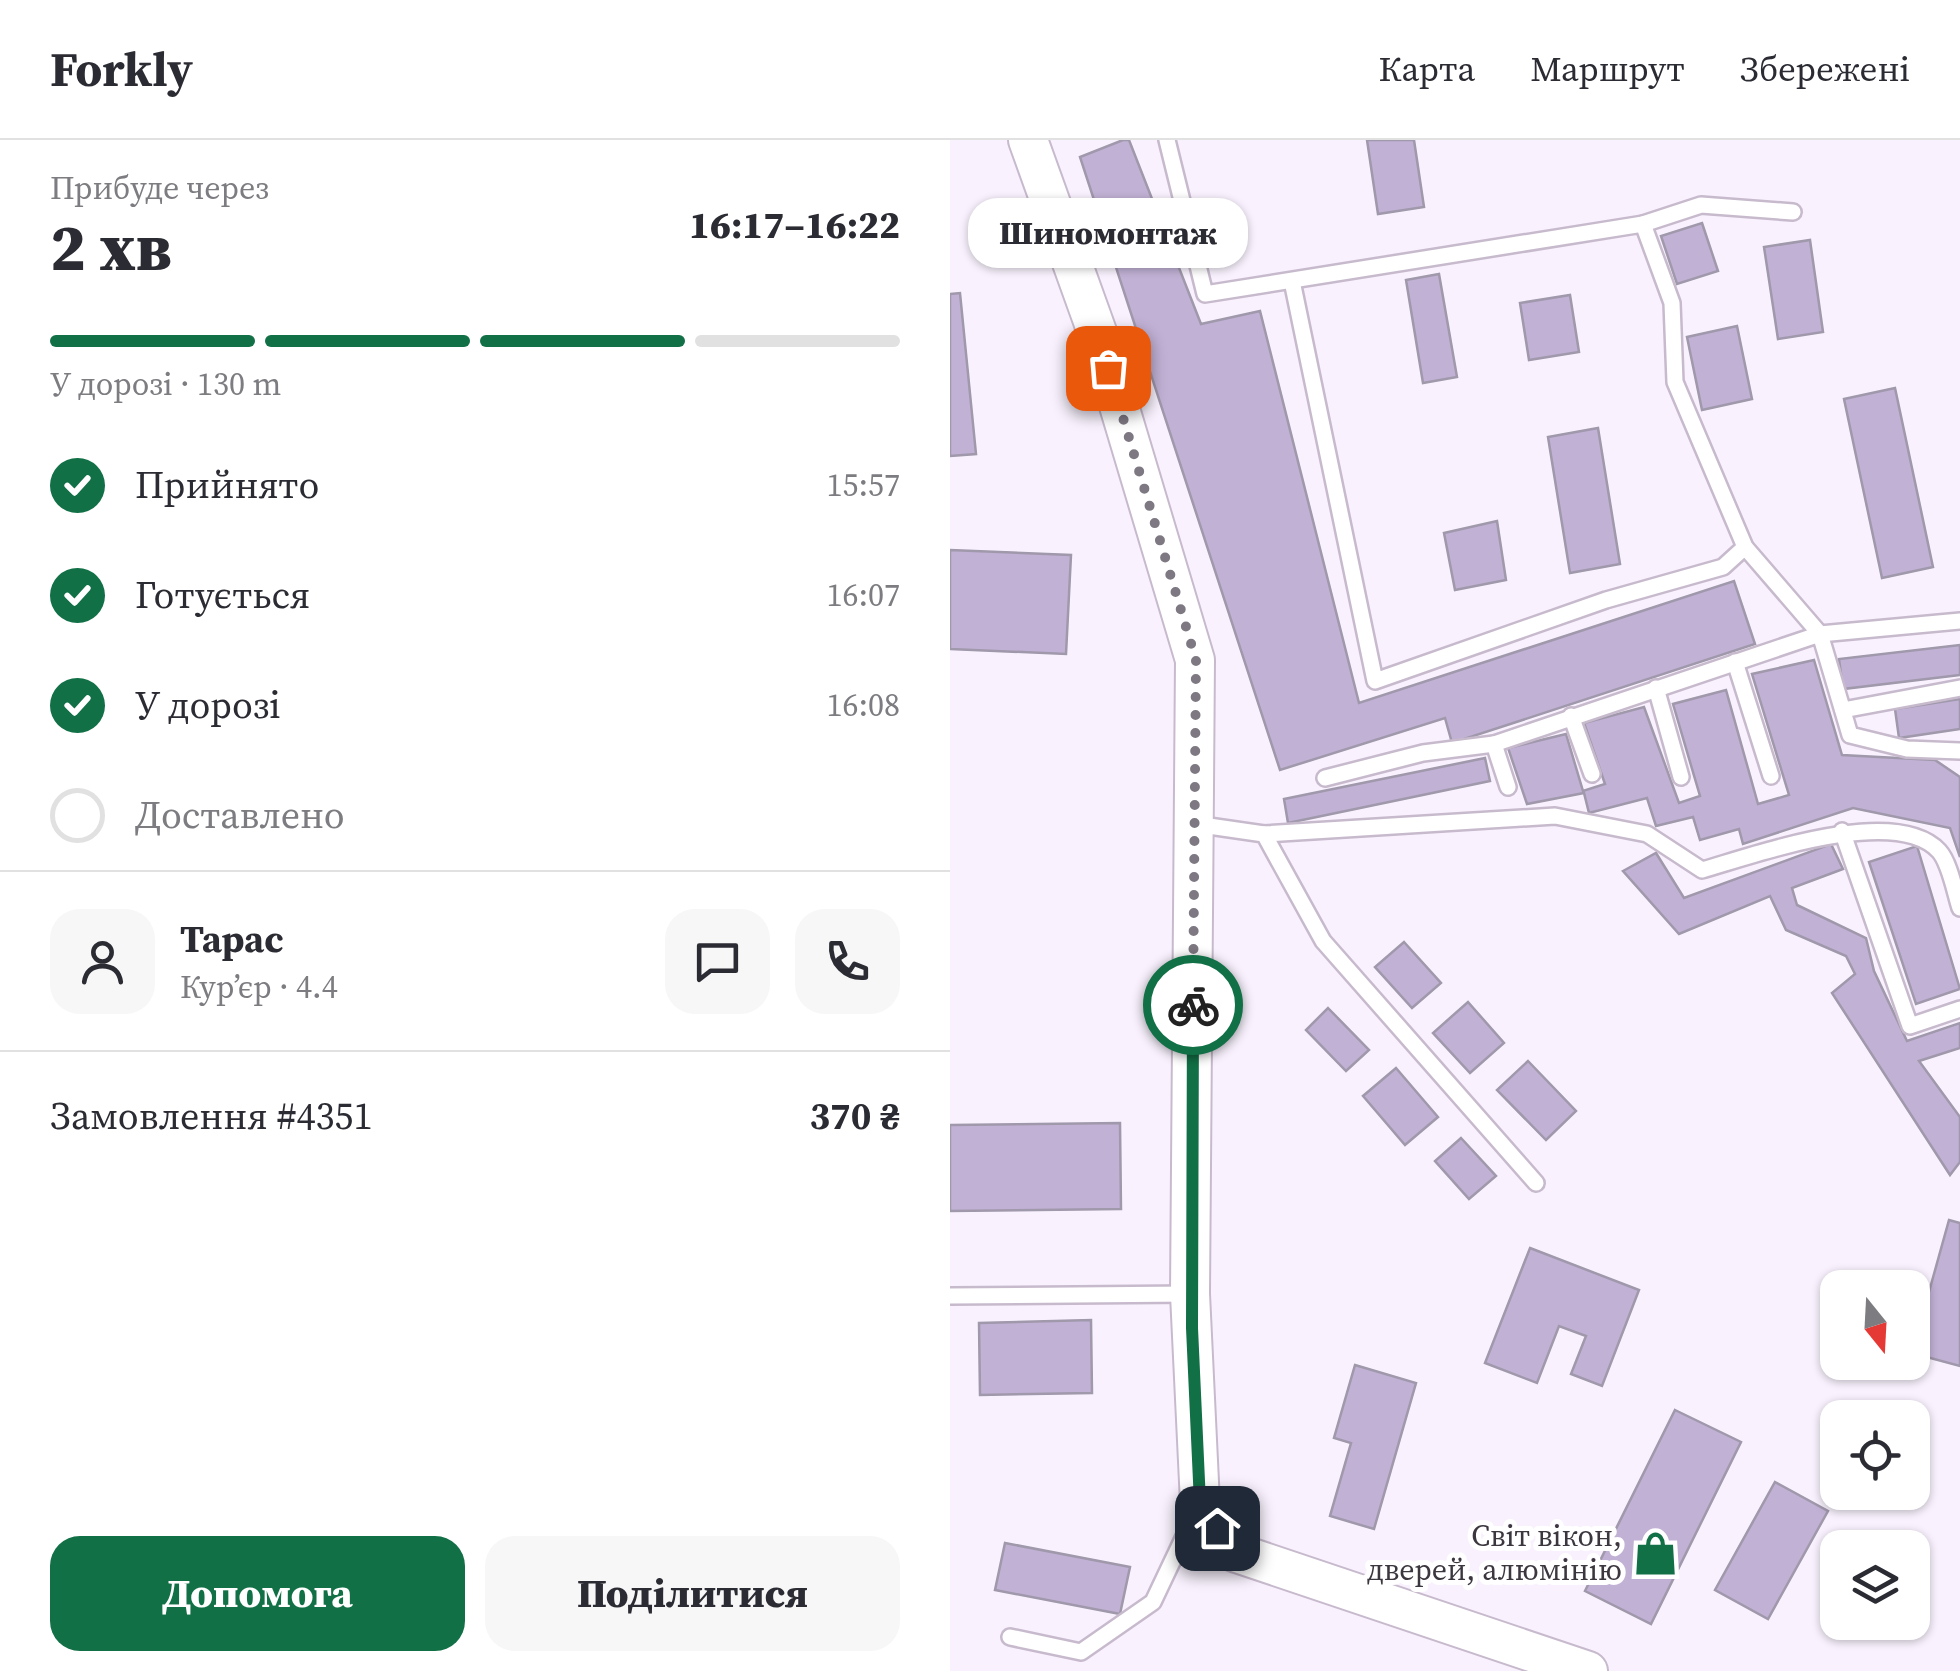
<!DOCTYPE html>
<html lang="uk">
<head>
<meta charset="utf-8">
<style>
	body { margin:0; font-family:"Source Serif 4",serif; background:#f7f7f7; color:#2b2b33; height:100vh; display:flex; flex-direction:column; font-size:38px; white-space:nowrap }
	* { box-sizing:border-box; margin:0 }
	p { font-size:32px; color:#7c7c81 }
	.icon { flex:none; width:55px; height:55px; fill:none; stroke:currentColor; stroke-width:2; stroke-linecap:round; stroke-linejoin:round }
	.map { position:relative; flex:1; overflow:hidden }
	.drawer { display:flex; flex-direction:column; background:#fff; width:950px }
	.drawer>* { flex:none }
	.needle { width:65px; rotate:162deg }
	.controls { position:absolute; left:870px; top:1130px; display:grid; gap:20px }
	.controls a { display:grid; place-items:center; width:110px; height:110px; border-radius:20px; background:#fff; box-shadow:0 2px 8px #0004; font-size:50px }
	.pin { position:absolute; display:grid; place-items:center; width:85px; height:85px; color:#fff; margin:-42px; border-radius:20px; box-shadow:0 5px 15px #0006 }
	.courier { position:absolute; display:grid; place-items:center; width:100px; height:100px; margin:-50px; border:8px solid #117045; border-radius:50%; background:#fff; color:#222; box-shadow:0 2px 12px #0007 }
	.bubble { position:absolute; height:70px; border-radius:30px; background:#fff; box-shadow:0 2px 8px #0004; font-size:32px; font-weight:800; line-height:70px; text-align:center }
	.headline em { font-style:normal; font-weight:800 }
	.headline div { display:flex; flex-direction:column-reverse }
	.headline { display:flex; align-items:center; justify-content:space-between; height:170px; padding:0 50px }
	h1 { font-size:65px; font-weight:800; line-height:75px }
	.bar { display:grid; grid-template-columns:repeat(4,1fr); gap:15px 10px; align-content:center; height:120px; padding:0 50px }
	.bar i { height:12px; border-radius:8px; background:#e1e1e2 }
	.bar .selected { background:#117045 }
	.bar p { grid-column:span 4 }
	.line { display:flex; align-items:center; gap:25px; padding:0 50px; border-top:2px solid #e1e1e2 }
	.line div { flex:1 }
	.round { display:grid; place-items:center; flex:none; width:105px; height:105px; border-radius:30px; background:#f7f7f7 }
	ol { padding:0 50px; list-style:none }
	li { display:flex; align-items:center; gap:30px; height:110px }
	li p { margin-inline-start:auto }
	li .icon { padding:10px; border-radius:50%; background:#117045; color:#fff; stroke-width:4 }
	li:last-child { color:#7c7c81 }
	li i { width:55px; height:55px; border:5px solid #e1e1e2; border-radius:50% }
	.button { display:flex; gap:20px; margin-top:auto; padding:20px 50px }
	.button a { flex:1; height:115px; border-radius:30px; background:#117045; color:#fff; font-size:40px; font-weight:800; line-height:115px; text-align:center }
	.button a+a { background:#f7f7f7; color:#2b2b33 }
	header { display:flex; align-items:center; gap:60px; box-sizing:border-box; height:140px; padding:0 50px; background:#fff; border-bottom:2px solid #e1e1e2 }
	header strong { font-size:48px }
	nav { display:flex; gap:55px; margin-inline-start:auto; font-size:35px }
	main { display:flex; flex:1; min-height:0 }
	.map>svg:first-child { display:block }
</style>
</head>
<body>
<header>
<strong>Forkly</strong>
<nav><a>Карта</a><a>Маршрут</a><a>Збережені</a></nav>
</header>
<main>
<section class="drawer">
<div class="headline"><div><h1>2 хв</h1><p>Прибуде через</p></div><em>16:17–16:22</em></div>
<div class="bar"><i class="selected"></i><i class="selected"></i><i class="selected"></i><i></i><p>У дорозі · 130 m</p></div>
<ol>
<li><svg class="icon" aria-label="check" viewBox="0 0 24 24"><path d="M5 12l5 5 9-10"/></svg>Прийнято<p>15:57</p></li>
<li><svg class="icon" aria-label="check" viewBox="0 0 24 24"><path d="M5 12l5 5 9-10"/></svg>Готується<p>16:07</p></li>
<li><svg class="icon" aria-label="check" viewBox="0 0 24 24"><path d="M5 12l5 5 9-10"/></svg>У дорозі<p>16:08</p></li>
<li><i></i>Доставлено</li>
</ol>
<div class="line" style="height:180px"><a class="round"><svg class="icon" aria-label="person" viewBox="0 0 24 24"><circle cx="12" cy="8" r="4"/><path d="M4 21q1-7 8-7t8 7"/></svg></a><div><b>Тарас</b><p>Кур’єр · 4.4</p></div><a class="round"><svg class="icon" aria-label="chat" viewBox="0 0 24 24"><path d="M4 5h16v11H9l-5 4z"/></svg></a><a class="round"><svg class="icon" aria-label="phone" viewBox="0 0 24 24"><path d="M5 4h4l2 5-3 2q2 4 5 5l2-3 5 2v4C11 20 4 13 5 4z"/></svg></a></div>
<div class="line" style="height:130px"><div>Замовлення #4351</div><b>370 ₴</b></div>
<div class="button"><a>Допомога</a><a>Поділитися</a></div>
</section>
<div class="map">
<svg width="1010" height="1531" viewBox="0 0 1010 1531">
	<rect width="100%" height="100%" fill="#f9f2fe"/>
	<g fill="#c1b1d5" stroke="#a098ab" stroke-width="2.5">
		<polygon points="173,0 179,0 251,184 310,171 409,563 784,441 805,504 502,603 495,578 330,630 130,17"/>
		<polygon points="417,0 464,0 474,67 428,74"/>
		<polygon points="752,83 768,131 727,144 711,96"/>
		<polygon points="860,100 873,192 828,199 814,107"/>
		<polygon points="489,134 507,237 473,243 456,140"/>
		<polygon points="10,153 26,314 0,316 0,154"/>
		<polygon points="620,155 629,212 579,220 570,163"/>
		<polygon points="787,186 802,259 752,270 737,197"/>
		<polygon points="945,248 983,427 932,438 894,259"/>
		<polygon points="648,288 670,424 620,433 598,297"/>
		<polygon points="547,381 556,440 505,450 494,393"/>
		<polygon points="0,410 121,415 116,514 0,509"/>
		<polygon points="1010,505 1010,535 893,549 889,519"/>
		<polygon points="864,520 892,615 985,620 1010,637 1010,717 1000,688 903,668 793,704 789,689 750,700 743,677 706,686 697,658 639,673 634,653 577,664 558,608 616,594 633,651 655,644 634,583 694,567 729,663 750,656 723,564 776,550 808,664 839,655 802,534"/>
		<polygon points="1010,559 1010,589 949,598 945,569"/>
		<polygon points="535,618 540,641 338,683 334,659"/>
		<polygon points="881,704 893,729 842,748 847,765 916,798 924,831 957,901 1010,883 1010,908 969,921 1010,977 1010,1022 1000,1035 882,853 905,834 896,816 836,790 820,756 729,794 673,731 706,713 734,758"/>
		<polygon points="967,706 1010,849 966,864 919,722"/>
		<polygon points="454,802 491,843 462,868 425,827"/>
		<polygon points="518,862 554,903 520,933 483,893"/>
		<polygon points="378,868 419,910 396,931 356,890"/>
		<polygon points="578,921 626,971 596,1000 547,950"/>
		<polygon points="446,928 488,977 455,1005 413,956"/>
		<polygon points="170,983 171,1069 0,1071 0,985"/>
		<polygon points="511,998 546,1036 519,1059 485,1021"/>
		<polygon points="999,1080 1010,1083 1010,1226 962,1213"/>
		<polygon points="580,1108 689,1150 652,1246 621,1234 636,1196 609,1186 587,1243 535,1223"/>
		<polygon points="141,1180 142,1253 30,1255 29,1183"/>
		<polygon points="405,1225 466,1243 424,1389 380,1376 401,1303 384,1298"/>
		<polygon points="725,1270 791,1302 701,1484 635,1451"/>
		<polygon points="825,1342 878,1371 818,1479 765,1450"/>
		<polygon points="55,1403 180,1427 170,1474 45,1450"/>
	</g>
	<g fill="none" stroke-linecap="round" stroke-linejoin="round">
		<defs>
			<g id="service">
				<polyline points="217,0 255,154 693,84 722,163 725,242 795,407 870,494 1010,481"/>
				<polyline points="693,84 751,65 843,72"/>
				<polyline points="342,141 425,541 656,460 773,427 795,407"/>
				<polyline points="785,522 821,636"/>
				<polyline points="706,548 731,637"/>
				<polyline points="893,570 1010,548"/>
				<polyline points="621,576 642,634"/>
				<polyline points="544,604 558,647"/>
				<polyline points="375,638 473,613 544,604 870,494 900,595 957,609 1010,611"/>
				<polyline points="245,684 314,694 373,801 586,1043"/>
				<polyline points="892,691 960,886 1010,869"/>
				<path d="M314,694l291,-18 92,18 55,36c53,-15 193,-66 237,-19 11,12 16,42 21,57"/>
				<polyline points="0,1156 240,1154"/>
				<polyline points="60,1497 131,1512 203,1462 248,1367"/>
			</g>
			<polyline id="tertiary" points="78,0 147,192 245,520 240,1154 250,1363 284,1412 638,1531"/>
		</defs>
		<use href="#service" stroke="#c7bacd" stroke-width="20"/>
		<use href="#tertiary" stroke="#c7bacd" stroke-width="42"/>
		<use href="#service" stroke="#fff" stroke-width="15"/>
		<use href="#tertiary" stroke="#fff" stroke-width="38"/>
	</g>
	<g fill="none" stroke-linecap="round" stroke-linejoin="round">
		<polyline stroke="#7e7882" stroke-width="10" stroke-dasharray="0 18" points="158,228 246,520 243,865"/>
		<polyline stroke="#117045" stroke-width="12" points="243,865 242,1188 250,1363 267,1388"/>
	</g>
	<defs>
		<symbol id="shop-bare" viewBox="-9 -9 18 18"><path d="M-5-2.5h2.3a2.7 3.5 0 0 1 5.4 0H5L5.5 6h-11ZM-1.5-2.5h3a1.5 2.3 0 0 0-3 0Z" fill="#117045" stroke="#fff" stroke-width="2.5" paint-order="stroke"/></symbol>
	</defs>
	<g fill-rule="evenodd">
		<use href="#shop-bare" x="674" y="1382" width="63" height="63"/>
	</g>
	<g text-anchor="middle" stroke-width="10" stroke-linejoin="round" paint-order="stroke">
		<g font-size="30" fill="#3c373f" stroke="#fff" text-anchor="end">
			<text x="672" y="1406">Світ вікон,<tspan x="672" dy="34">дверей, алюмінію</tspan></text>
		</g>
	</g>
</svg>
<div class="controls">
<a><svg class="needle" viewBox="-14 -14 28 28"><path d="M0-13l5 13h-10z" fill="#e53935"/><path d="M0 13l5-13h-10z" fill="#7c7c81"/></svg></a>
<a><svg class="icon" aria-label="locate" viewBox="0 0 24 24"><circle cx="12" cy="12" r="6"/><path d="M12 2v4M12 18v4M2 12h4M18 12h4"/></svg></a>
<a><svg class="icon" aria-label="layers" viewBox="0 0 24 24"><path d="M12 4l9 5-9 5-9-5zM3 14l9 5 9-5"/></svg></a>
</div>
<div class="pin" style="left:158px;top:228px;background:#ea580c"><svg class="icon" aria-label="bag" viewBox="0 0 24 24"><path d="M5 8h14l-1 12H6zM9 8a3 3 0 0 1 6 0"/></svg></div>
<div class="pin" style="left:267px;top:1388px;background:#1f2937"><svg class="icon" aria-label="home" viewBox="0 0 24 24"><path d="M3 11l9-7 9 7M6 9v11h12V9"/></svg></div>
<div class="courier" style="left:243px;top:865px"><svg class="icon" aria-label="bike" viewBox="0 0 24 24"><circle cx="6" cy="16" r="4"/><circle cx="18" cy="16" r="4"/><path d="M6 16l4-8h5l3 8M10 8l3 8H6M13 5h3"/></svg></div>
<div class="bubble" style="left:18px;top:58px;width:280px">Шиномонтаж</div>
</div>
</main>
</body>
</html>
